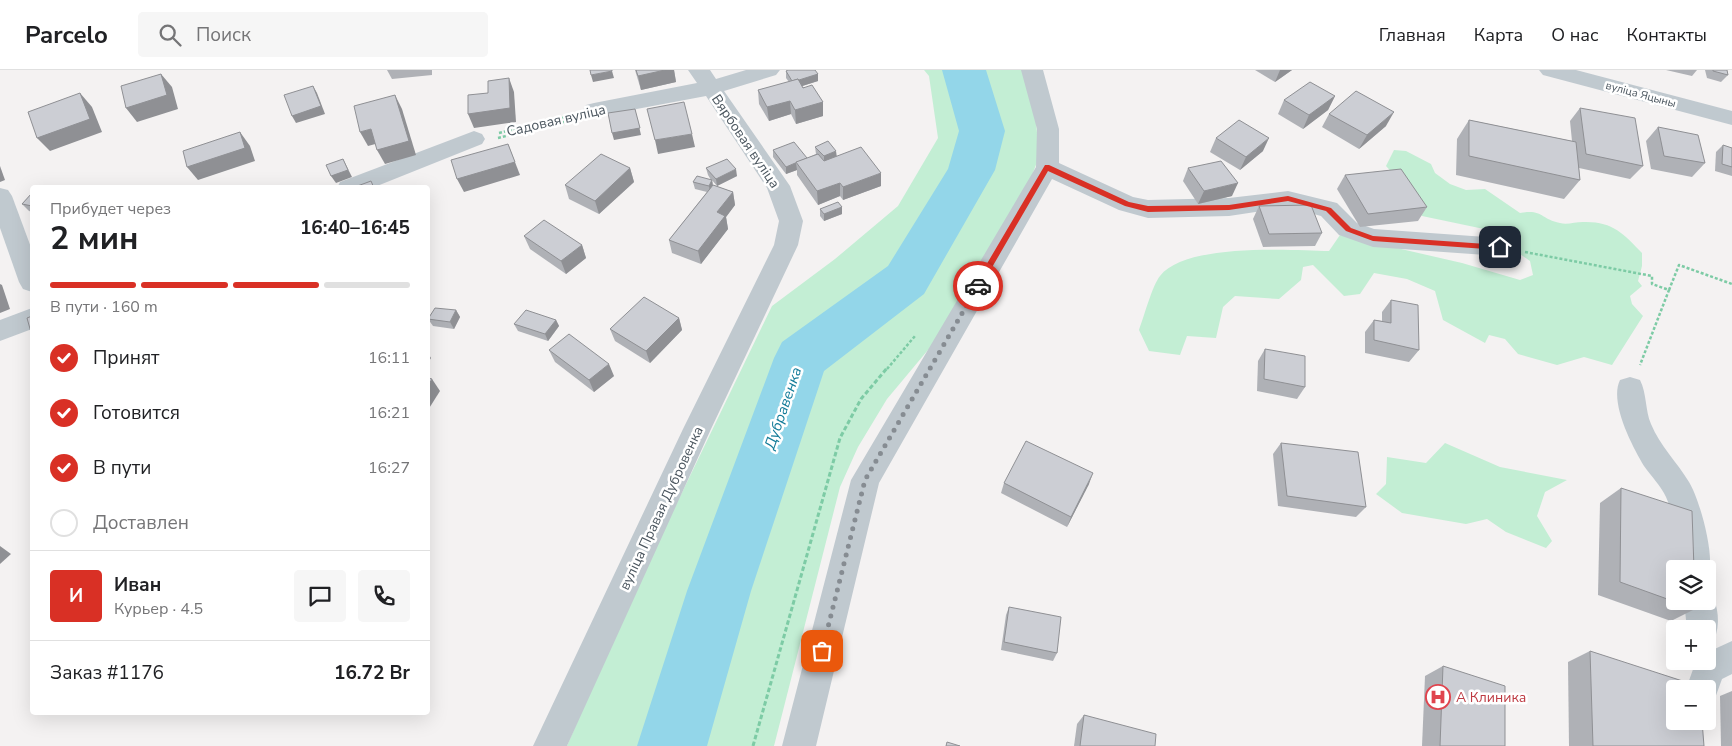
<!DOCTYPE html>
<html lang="ru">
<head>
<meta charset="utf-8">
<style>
	body { margin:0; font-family:"Nunito Sans",sans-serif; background:#f6f6f6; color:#202124; height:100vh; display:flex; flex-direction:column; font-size:19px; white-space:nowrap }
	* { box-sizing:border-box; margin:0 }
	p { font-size:16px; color:#757577 }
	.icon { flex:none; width:28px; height:28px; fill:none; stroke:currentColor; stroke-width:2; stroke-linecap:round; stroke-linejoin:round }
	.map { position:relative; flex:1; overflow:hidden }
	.side { position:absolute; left:30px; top:115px; width:400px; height:530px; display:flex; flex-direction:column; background:#fff; border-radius:5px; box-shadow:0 5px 20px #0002 }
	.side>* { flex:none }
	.controls { position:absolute; left:1666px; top:490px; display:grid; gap:10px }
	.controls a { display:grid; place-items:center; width:50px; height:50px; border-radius:5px; background:#fff; box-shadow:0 5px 20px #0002; font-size:25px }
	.pin { position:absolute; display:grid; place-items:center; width:42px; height:42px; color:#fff; margin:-21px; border-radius:10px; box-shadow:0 2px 8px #0006 }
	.courier { position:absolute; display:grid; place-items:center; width:50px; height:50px; margin:-25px; border:4px solid #d93025; border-radius:50%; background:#fff; color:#222; box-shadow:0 1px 6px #0007 }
	.overview em { font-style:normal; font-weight:700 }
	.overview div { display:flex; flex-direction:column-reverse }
	.overview { display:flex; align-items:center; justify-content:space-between; height:85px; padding:0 20px }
	h1 { font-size:32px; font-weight:700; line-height:38px }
	.bar { display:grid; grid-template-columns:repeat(4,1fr); gap:8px 5px; align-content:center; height:60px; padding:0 20px }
	.bar i { height:6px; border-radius:4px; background:#e0e0e0 }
	.bar .active { background:#d93025 }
	.bar p { grid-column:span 4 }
	.line { display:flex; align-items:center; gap:12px; padding:0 20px; border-top:1px solid #e0e0e0 }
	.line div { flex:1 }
	.round { display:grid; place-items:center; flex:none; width:52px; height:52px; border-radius:5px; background:#f6f6f6 }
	ol { padding:0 20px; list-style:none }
	li { display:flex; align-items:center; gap:15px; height:55px }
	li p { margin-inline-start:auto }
	li .icon { padding:5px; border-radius:50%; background:#d93025; color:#fff; stroke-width:4 }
	li:last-child { color:#757577 }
	li i { width:28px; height:28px; border:2px solid #e0e0e0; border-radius:50% }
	header { display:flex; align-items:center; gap:30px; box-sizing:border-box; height:70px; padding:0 25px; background:#fff; border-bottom:1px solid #e0e0e0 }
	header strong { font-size:24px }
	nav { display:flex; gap:28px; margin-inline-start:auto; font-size:18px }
	.search { width:350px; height:45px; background:#f6f6f6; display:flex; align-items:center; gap:12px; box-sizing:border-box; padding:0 18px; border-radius:5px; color:#757577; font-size:19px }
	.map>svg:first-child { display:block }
</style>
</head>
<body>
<header>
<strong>Parcelo</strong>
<div class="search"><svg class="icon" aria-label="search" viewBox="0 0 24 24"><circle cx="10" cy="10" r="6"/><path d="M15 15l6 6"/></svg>Поиск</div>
<nav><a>Главная</a><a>Карта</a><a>О нас</a><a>Контакты</a></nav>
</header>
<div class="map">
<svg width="1732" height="676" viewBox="0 0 1732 676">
	<rect width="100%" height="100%" fill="#f4f2f2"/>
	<g fill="#c3eed4">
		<polygon points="924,0 1022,0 1036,50 1039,87 1029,113 938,268 887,329 858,377 840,417 774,676 567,676 621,549 772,236 835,189 898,136 938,68 929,6"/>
		<path d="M1394,80l12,1 25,13 4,9 15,11 16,6 19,-1 35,24c23,-4 20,6 40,10 7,2 15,-1 23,-1 29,-1 40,11 59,31v13l-4,15 4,5 -12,10 2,8 11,12 -31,49 -28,-8 -27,8 -39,-11 -13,-15 -16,-4 -4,8 -42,-23 -8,-29 -28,-12 -33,-6 -14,21 -16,2 -31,-31 -10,2 -2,13 -22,19 -44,-3 -12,11 -7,31 -29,-2 -7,19 -31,-4 -10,-21c5,-13 13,-44 21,-54 25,-33 130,-26 169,-25l11,-16 122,28 58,17 13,-5 -3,-14 -46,-32 -62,-13 -25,-38 -11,-12z"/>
		<polygon points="1445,373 1500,397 1567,410 1545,422 1537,446 1552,471 1546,478 1506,462 1487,449 1466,454 1402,443 1376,424 1386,414 1387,387 1426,393"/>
	</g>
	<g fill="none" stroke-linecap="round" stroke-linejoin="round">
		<polygon fill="#93d6e9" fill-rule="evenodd" points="942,0 986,0 1005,61 995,100 924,224 824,301 751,521 707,676 637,676 687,521 774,288 782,272 888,196 948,99 959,61"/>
		<g stroke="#7dcba5" stroke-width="2.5" stroke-dasharray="3 2" stroke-linecap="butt">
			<polyline points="499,63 570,46"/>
			<polyline points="498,68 572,50"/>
			<polyline points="1525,182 1652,206 1652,214 1669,220 1640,295"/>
			<polyline points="1669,220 1679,195 1732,214"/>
			<polyline points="887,299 915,266"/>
		</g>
		<polyline stroke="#7dcba5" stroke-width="3" stroke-dasharray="4.5 2.5" stroke-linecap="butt" points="753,676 840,368 861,329 888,297"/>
		<g fill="#c0c9cf" fill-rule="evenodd">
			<polygon points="688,0 710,0 716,9 746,0 780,0 776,5 724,21 790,116 803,151 798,175 711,359 567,676 533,676 683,359 774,175 779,151 767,118 706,26 594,47 586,45 583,40 586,35 594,33 697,13"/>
			<polygon points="1021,0 1043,0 1059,59 1059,93 1133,127 1148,130 1229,128 1288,121 1337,133 1357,153 1374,159 1500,168 1509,171 1512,177 1509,183 1500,186 1373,177 1339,165 1321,146 1288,137 1229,146 1148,148 1119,140 1052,109 879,413 816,676 782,676 851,410 1036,97 1037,59"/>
			<polygon points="1539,0 1576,0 1732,41 1732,55 1543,5"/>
			<polygon points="474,61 482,64 485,69 482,74 372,118 337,118 340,112"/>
			<polygon points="0,118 8,120 12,126 32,180 32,222 23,219 19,212 0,158"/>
			<polygon points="32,238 32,259 0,271 0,250"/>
			<path d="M1630,307l10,3c7,14 5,30 11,44 9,22 26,38 38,58 11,18 27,76 19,95v-8h-27c-3,-24 -5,-50 -15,-72 -5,-11 -15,-21 -22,-31 -12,-20 -35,-64 -24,-86z"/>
			<path d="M1708,519l3,2c7,15 10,33 3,49l-6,3v-14h-21l-3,-28h24z"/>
			<polygon points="1732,571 1732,604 1722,609 1714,631 1708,633 1708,619 1686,619 1696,591 1708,591 1708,582"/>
		</g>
	</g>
	<g fill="#afb1b6">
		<polygon points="387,0 432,0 432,5 392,9"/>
		<polygon points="635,0 674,0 676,12 641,20"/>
		<polygon points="1255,0 1292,0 1275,12"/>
		<polygon points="1666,0 1697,0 1692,6"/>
		<polygon points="1705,0 1727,0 1728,5 1721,12 1707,8"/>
		<polygon points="786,1 818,4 818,11 802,16 823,32 823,46 796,54 791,44 769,51 759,34 758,20 789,12 786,8"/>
		<polygon points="1335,26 1328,40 1303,59 1278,44 1284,30"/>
		<polygon points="1580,38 1643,96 1630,109 1579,98 1580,110 1564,129 1456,105 1457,69 1469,50 1572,71 1570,51"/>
		<polygon points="1329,44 1386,56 1359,79 1322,57"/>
		<polygon points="1658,57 1705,93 1692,107 1651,99 1646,71"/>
		<polygon points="1216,68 1263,81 1240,100 1210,82"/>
		<polygon points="1723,75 1732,78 1732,106 1715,101 1716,82"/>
		<polygon points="815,77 837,86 881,116 843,130 840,126 818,135 797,105 797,100 786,104 773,87 773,80 807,88 816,84"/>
		<polygon points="630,98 634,112 599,144 569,129 565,115"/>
		<polygon points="706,98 737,106 717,116 712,110 713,115 733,122 735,135 726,147 728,159 701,194 672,183 669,170 707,122 695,119 693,112 711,110 708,105"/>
		<polygon points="1188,98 1232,126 1198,134 1183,111"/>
		<polygon points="1345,105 1427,137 1418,151 1360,157 1337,119"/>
		<polygon points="32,123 32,142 29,141 22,134"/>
		<polygon points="1259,136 1322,163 1315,176 1263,177 1253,149"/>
		<polygon points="842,137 842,144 824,151 820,146 820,139"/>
		<polygon points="524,166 582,175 586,188 566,204 530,179"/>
		<polygon points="1391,230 1419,280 1409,292 1365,283 1365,262 1374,250 1382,251 1382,242"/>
		<polygon points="456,240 460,247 454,259 433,256 428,249"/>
		<polygon points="679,248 682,260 650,293 615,271 610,259"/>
		<polygon points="556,250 559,256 548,271 518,261 514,254"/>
		<polygon points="1265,279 1305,317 1297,329 1257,321 1258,291"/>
		<polygon points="549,280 614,306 594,322 555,292"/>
		<polygon points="1281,373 1366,437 1356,447 1278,436 1273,384"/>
		<polygon points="1004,413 1089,414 1067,457 1001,423"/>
		<polygon points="1621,418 1695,539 1671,551 1598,525 1600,433"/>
		<polygon points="1009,537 1057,583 1053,591 1001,580 1006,545"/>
		<polygon points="1590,581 1704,676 1569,676 1568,592"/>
		<polygon points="1443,596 1505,676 1422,676 1425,606"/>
		<polygon points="1732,621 1732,676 1721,676 1720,626"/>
		<polygon points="1084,645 1155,676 1074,676 1077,654"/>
	</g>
	<g fill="#8f9094">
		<polygon points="665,0 674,0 676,12 641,20 638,6"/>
		<polygon points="1280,0 1292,0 1275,12"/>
		<polygon points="612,1 614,8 593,12 591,5"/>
		<polygon points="161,4 172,17 178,39 137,52 126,38"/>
		<polygon points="818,4 818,11 793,19 793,12"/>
		<polygon points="509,8 514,22 516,52 474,58 468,44"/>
		<polygon points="313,16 317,23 325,44 296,53 292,46"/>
		<polygon points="80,23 92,37 102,62 50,81 37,68"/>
		<polygon points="395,25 402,39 416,85 385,94 377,80"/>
		<polygon points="1335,26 1328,40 1303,59 1309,45"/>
		<polygon points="790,31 791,44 769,51 767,37"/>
		<polygon points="823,32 823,46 796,54 795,40"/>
		<polygon points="635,39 641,65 614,70 612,63"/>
		<polygon points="1394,42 1386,56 1359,79 1367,65"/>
		<polygon points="371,59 379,73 368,76 360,62"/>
		<polygon points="240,62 250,76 255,91 198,110 187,97"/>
		<polygon points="692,64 695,77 658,84 655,70"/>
		<polygon points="1269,68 1263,81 1240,100 1246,87"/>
		<polygon points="508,74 520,105 464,122 457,109"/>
		<polygon points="836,81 837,88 824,93 824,86"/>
		<polygon points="343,89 352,107 336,113 331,106"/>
		<polygon points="796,93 797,100 786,104 786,97"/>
		<polygon points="0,96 5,110 0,112"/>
		<polygon points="630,98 634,112 599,144 595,131"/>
		<polygon points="736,99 737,106 717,116 716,109"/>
		<polygon points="881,103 881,116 843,130 843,117"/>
		<polygon points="712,110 713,117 710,123 709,116"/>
		<polygon points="840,113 840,126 818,135 817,121"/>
		<polygon points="1238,113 1232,126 1198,134 1204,121"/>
		<polygon points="733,122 735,135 726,147 728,159 701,194 698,181 717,142"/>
		<polygon points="842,137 842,144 824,151 824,144"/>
		<polygon points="582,175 586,188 566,204 561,191"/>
		<polygon points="0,214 2,215 10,239 0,243"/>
		<polygon points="456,240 460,247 454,259 450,252"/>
		<polygon points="679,248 682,260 650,293 646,281"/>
		<polygon points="556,250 559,256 548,271 545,264"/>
		<polygon points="428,283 431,288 428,293"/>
		<polygon points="609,294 614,306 594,322 589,310"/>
		<polygon points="432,309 440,321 428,340 428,316"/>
		<polygon points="1093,403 1089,414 1067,457 1071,447"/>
		<polygon points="0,476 11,484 0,494"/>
	</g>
	<g fill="#ccced4" stroke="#8f9094">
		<polygon points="590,0 612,0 612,1 591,5"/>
		<polygon points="636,0 665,0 638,6"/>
		<polygon points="788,0 815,0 818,4 799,10 798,9 792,11 786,1"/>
		<polygon points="1713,0 1727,0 1728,5 1713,1"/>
		<polygon points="161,4 167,25 126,38 121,16"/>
		<polygon points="509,8 510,38 468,44 468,25 488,23 488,11"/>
		<polygon points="798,9 803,18 812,15 823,32 795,40 790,31 767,37 758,20"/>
		<polygon points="1310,12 1335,26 1309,45 1284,30"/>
		<polygon points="313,16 321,36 292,46 284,25"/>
		<polygon points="1356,21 1394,42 1367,65 1329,44"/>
		<polygon points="80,23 90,49 37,68 28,42"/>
		<polygon points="395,25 409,71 377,80 371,59 360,62 354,36"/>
		<polygon points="684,32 692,64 655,70 647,39"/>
		<polygon points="1580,38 1635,48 1643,96 1586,84"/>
		<polygon points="635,39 640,58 612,63 608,43"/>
		<polygon points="1239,50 1269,68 1246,87 1216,68"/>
		<polygon points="1469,50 1576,72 1580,110 1469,86"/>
		<polygon points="1658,57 1698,65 1705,93 1664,86"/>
		<polygon points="240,62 245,78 187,97 183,81"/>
		<polygon points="828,71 836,81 824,86 815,77"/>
		<polygon points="794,72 807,88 786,97 773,80"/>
		<polygon points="508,74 515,92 457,109 451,90"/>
		<polygon points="1723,75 1732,78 1732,97 1722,94"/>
		<polygon points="861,77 881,103 843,117 840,113 817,121 796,92 818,84 824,91"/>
		<polygon points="601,84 630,98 595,131 565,115"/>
		<polygon points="343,89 348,100 331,106 326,95"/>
		<polygon points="727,89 736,99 716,109 706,98"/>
		<polygon points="1221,91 1238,113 1204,121 1188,98"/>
		<polygon points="1401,99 1427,137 1368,144 1345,105"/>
		<polygon points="697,106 712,110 709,116 693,112"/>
		<polygon points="371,111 374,118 352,118"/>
		<polygon points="713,115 733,122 717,142 725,146 698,181 669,170"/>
		<polygon points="39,116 51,118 38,118"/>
		<polygon points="32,123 32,136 22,134"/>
		<polygon points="838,132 842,137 824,144 820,139"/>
		<polygon points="1311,135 1322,163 1269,164 1259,136"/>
		<polygon points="544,150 582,175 561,191 524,166"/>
		<polygon points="644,227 679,248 646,281 610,259"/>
		<polygon points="1391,230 1418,235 1419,280 1374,270 1374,250 1391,253"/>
		<polygon points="435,238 456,240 450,252 428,249"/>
		<polygon points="526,240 556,250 545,264 514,254"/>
		<polygon points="32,246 32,266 27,248"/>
		<polygon points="569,264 609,294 589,310 549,280"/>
		<polygon points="1265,279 1305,286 1305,317 1264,309"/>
		<polygon points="428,308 432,309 428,316"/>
		<polygon points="1026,371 1093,403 1071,447 1004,413"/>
		<polygon points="1281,373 1358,382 1366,437 1287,426"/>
		<polygon points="1621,418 1692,441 1694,499 1675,499 1675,531 1695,531 1695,539 1620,512"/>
		<polygon points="1009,537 1061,547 1057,583 1004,572"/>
		<polygon points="1590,581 1698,616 1698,619 1675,619 1675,651 1702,651 1704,676 1593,676"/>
		<polygon points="1443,596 1505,616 1505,676 1440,676"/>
		<polygon points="1084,645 1156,664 1155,676 1080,676"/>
		<polygon points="947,672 960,676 946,676"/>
	</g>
	<polygon fill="#d93025" points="1045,95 1049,95 1129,132 1148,136 1229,135 1288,126 1331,138 1351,158 1373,166 1500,175 1503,177 1500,180 1373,171 1346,161 1326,141 1288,131 1229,140 1148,142 1125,136 1048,101 980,218 975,218 975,214"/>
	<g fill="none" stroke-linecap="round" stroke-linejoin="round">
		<polyline stroke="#868c92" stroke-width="5" stroke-dasharray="0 9" points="822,581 865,410 978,216"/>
	</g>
	<defs>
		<symbol id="hospital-ring" viewBox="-11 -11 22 22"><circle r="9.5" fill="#fff" stroke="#e0444e" stroke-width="1.5"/><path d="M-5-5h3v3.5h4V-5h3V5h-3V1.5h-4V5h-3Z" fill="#e0444e"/></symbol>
	</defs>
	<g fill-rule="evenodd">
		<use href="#hospital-ring" x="1424" y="613" width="28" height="28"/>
	</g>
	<g text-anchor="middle" stroke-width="5" stroke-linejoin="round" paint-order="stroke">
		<g font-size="11" fill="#4a555e" stroke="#fff">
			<text transform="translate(1641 24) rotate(15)" y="4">вуліца Яцыны</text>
		</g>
		<g font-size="14" fill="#4a555e" stroke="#fff">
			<text transform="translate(556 50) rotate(-13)" y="5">Садовая вуліца</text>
			<text transform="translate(746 71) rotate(56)" y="5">Вярбовая вуліца</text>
			<text transform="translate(661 438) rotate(-65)" y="5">вуліца Правая Дубровенка</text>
		</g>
		<g font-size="14" fill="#be3a42" stroke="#fff" text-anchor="start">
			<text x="1456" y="632">А Клиника</text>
		</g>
		<g font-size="15" font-style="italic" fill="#147c99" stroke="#fff">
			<text transform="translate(783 338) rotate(-71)" y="5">Дубравенка</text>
		</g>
	</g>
</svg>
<div class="controls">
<a><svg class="icon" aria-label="layers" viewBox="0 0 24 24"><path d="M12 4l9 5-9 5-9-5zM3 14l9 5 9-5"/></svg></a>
<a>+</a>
<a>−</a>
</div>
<div class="pin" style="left:822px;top:581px;background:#ea580c"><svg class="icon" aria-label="bag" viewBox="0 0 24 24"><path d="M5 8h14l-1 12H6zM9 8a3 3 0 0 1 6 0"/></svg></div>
<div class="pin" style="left:1500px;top:177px;background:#1f2937"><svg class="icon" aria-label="home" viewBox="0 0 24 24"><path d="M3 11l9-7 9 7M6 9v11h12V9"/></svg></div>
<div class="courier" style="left:978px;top:216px"><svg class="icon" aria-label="car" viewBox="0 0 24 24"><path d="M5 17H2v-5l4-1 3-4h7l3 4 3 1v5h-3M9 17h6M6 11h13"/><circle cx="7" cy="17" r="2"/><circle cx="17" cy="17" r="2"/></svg></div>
<section class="side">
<div class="overview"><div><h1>2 мин</h1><p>Прибудет через</p></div><em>16:40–16:45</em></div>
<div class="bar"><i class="active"></i><i class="active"></i><i class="active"></i><i></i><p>В пути · 160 m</p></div>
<ol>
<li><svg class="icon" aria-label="check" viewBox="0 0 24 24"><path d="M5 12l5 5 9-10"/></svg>Принят<p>16:11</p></li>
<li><svg class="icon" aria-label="check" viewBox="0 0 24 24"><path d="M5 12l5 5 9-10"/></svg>Готовится<p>16:21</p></li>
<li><svg class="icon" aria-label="check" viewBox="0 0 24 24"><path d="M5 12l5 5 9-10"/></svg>В пути<p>16:27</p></li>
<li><i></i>Доставлен</li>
</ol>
<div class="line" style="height:90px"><b class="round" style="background:#d93025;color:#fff">И</b><div><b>Иван</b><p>Курьер · 4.5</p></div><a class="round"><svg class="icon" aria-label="chat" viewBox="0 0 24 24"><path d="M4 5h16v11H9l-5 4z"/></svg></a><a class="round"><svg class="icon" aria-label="phone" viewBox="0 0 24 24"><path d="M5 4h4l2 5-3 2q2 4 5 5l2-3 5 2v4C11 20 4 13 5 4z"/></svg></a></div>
<div class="line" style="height:65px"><div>Заказ #1176</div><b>16.72 Br</b></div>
</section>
</div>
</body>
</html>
